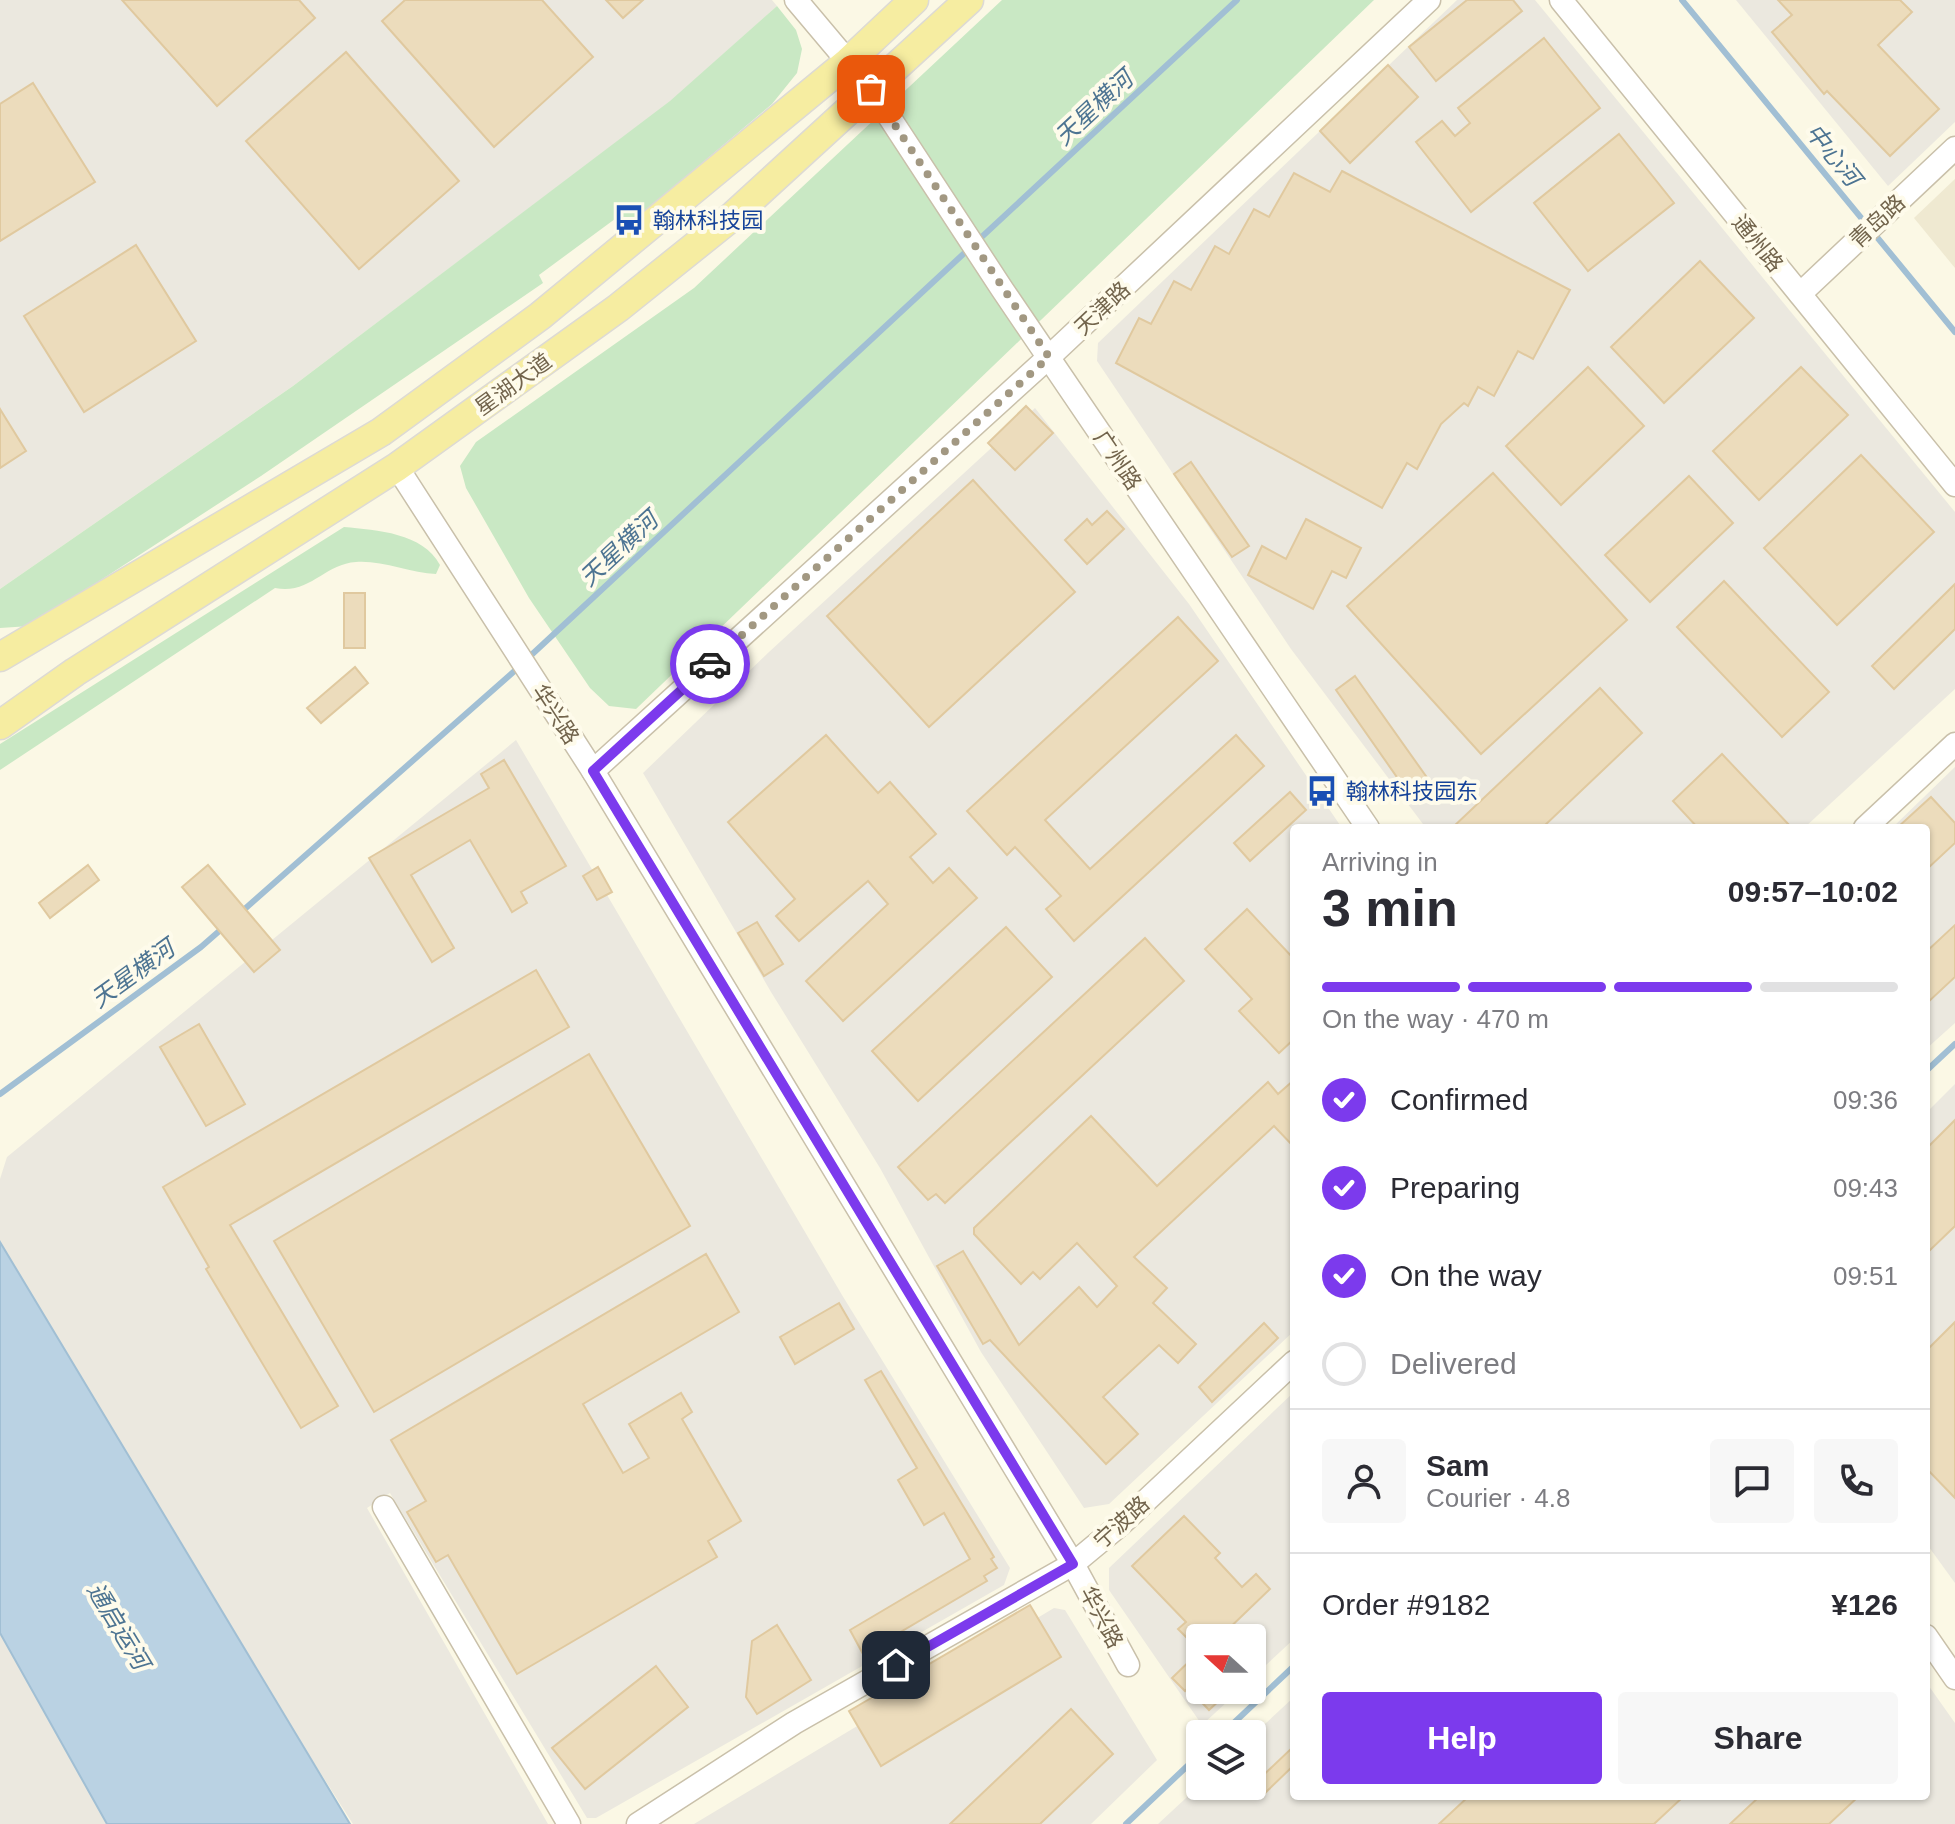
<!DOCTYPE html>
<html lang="en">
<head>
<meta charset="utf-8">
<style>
	body { margin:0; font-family:Arial,"Noto Sans SC",sans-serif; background:#f7f7f7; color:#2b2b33; height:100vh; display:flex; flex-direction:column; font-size:30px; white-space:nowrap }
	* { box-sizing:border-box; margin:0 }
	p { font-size:26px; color:#7c7c81 }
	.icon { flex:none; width:44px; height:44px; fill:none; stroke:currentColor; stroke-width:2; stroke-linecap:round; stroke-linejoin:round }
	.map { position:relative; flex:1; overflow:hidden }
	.panel { position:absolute; left:1290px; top:824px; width:640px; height:976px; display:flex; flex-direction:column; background:#fff; border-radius:8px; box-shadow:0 2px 6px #0004 }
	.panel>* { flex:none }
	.needle { width:52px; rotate:291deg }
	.tools { position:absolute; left:1186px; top:1624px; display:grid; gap:16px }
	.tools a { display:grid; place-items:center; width:80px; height:80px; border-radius:8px; background:#fff; box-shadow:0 2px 6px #0004; font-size:40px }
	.pin { position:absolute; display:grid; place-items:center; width:68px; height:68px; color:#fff; margin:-34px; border-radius:16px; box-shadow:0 4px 12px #0006 }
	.courier { position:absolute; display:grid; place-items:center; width:80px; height:80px; margin:-40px; border:6px solid #7c3aed; border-radius:50%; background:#fff; color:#222; box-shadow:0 2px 10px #0007 }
	.head em { font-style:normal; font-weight:700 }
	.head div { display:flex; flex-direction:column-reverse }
	.head { display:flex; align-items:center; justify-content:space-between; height:136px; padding:0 32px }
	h1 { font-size:52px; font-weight:700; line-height:60px }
	.bar { display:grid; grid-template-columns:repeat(4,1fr); gap:12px 8px; align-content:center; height:96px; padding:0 32px }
	.bar i { height:10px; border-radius:6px; background:#e1e1e2 }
	.bar .selected { background:#7c3aed }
	.bar p { grid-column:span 4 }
	.line { display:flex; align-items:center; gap:20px; padding:0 32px; border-top:2px solid #e1e1e2 }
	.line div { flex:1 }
	.round { display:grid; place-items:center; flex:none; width:84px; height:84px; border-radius:8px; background:#f7f7f7 }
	ol { padding:0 32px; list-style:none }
	li { display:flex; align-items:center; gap:24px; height:88px }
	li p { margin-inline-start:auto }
	li .icon { padding:8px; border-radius:50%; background:#7c3aed; color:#fff; stroke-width:4 }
	li:last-child { color:#7c7c81 }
	li i { width:44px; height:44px; border:4px solid #e1e1e2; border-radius:50% }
	.button { display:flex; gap:16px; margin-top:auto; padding:16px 32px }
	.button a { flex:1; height:92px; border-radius:8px; background:#7c3aed; color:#fff; font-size:32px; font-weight:700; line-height:92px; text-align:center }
	.button a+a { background:#f7f7f7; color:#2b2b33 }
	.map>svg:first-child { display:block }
</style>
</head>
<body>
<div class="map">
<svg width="1955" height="1824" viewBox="0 0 1955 1824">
	<rect width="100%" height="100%" fill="#fbf8e5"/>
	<polygon fill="#efe9d1" points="1955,179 1955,268 1914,218"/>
	<g fill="#ebe8df">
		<polygon points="0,0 772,0 777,6 671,101 293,386 0,589"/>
		<polygon points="1457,0 1535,0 1955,512 1955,689 1804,828 1426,828 1291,649 1097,361 1098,343"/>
		<polygon points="1736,0 1955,0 1955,122 1888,186"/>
		<polygon points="1035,408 1189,604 1342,828 1294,828 1294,1331 1109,1504 1084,1508 981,1352 880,1168 771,992 643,773 769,652"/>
		<polygon points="516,740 842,1295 1010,1568 1004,1585 596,1818 587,1818 390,1493 367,1508 548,1824 353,1824 295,1733 0,1242 0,1179 7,1157"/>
		<polygon points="1955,767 1955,1023 1926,1049 1926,828 1892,828"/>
		<polygon points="1955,1084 1955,1583 1926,1543 1926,1113"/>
		<polygon points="1294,1392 1294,1639 1252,1678 1252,1638 1200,1638 1200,1690 1240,1690 1202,1725 1109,1590 1109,1568"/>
		<polygon points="1054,1608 1065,1610 1157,1760 1091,1824 694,1824"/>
		<polygon points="0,1633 107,1824 0,1824"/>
		<polygon points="1926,1682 1955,1723 1955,1824 1158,1824 1200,1785 1252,1786 1252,1736 1294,1697 1294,1796 1926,1796"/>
	</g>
	<g fill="#c9e8c4">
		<polygon points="1002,0 1374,0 636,709 609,706 590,688 529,598 466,488 460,466 476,442 694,288"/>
		<polygon points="777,6 796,30 802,49 797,73 772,104 626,227 619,216 539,275 543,283 261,476 30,626 0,628 0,589 293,386 670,101"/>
		<path d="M344,527c33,3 79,6 96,38l-4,9c-25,-1 -55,-14 -80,-12 -32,2 -46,33 -81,26l-275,182v-26z"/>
	</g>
	<polygon fill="#bad2e3" stroke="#a1bfd4" stroke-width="2" points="0,1242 350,1824 107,1824 0,1633"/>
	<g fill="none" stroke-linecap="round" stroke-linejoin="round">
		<g stroke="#a1bfd4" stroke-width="6">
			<polyline points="1682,0 1955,332"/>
			<polyline points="527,659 1237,0"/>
			<polyline points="239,914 519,667"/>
			<polyline points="1926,1071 1955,1044"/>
			<polyline points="0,1094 201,947 225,926"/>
			<polyline points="1222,1734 1294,1666"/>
			<polyline points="1126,1824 1200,1754"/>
		</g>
	</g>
	<g fill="#ecdcbc" stroke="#e0c99f" stroke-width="2">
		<polygon points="122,0 299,0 315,18 217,106"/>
		<polygon points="405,0 542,0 593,57 494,147 382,21"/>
		<polygon points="606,0 643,0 623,18"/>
		<polygon points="1467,0 1513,0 1522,11 1436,81 1409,47"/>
		<polygon points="1778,0 1900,0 1912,12 1878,45 1939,109 1890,156 1827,91 1824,94 1772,32 1792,15"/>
		<polygon points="1544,38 1600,108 1471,212 1416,142 1442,121 1455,136 1470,123 1458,108"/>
		<polygon points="346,52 459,181 359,269 246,141"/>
		<polygon points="1388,65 1418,97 1350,163 1320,131"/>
		<polygon points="33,83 95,182 0,241 0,104"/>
		<polygon points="1619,134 1674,203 1588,271 1534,203"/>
		<polygon points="1342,171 1570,290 1533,359 1518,351 1494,396 1478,387 1468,406 1464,403 1441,424 1417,469 1407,463 1382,508 1116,363 1139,318 1151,324 1174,281 1191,290 1215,246 1229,254 1254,209 1269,217 1294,173 1330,192"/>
		<polygon points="136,245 196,341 84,412 24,316"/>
		<polygon points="1700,261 1754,318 1664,403 1611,347"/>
		<polygon points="1588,367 1644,426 1561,505 1506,446"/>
		<polygon points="1801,367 1848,415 1759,500 1713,451"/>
		<polygon points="1026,406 1053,433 1015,470 988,443"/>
		<polygon points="0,409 26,451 0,468"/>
		<polygon points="1861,455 1934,532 1837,625 1764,548"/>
		<polygon points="1191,462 1249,546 1232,557 1174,474"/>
		<polygon points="1493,473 1627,620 1481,754 1347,606"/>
		<polygon points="1689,476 1733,523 1650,602 1605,555"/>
		<polygon points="973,480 1075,592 929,727 827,616"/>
		<polygon points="1107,511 1124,529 1087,564 1065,540 1087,519 1092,525"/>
		<polygon points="1306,519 1361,548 1346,578 1332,571 1313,609 1248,575 1262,546 1286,559"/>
		<polygon points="1724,581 1829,692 1782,737 1677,627"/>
		<polygon points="1955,584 1955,629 1894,689 1872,666"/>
		<rect x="344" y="593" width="21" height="55"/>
		<polygon points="1178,617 1218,661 1045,820 1090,869 1236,735 1264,766 1074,941 1046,909 1061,896 1015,847 1007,855 967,811"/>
		<polygon points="355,667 368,683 321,723 307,708"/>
		<polygon points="1355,676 1428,779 1408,793 1336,690"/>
		<polygon points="1600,688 1642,733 1542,828 1452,828"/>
		<polygon points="826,735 878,793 890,782 936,834 910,857 933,883 949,868 977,898 843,1021 806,981 888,904 868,881 799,941 776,916 795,899 728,822"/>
		<polygon points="1722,754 1792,828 1698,828 1673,801"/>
		<polygon points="504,760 566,866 521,892 527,903 512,912 470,840 411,875 454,948 432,962 369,858 489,788 481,774"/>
		<polygon points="1290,792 1306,810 1250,861 1234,843"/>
		<polygon points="1931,797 1955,823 1955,843 1926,870 1926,828 1897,828"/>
		<polygon points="88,865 99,880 50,918 39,903"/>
		<polygon points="208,865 280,950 254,972 182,887"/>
		<polygon points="598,867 612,892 597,900 583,876"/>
		<polygon points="1247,909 1294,959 1294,1039 1279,1053 1239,1011 1252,999 1205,949"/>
		<polygon points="757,922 783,964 764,976 738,933"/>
		<polygon points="1955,925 1955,977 1926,1004 1926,952"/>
		<polygon points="1006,927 1052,977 918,1101 872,1051"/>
		<polygon points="1145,938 1184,981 945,1203 936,1194 928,1200 898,1167"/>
		<polygon points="536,970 569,1027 230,1225 338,1406 301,1428 206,1269 209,1267 163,1187"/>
		<polygon points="199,1024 245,1104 206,1126 160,1047"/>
		<polygon points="589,1054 690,1226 374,1412 274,1241"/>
		<polygon points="1294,1080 1294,1147 1274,1126 1134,1257 1167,1288 1153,1303 1196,1344 1178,1363 1159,1345 1103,1397 1138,1434 1106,1464 990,1340 983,1344 937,1266 963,1251 1019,1345 1079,1287 1097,1307 1117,1286 1077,1243 1040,1279 1033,1272 1021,1284 974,1234 974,1228 1091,1116 1157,1186 1268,1082 1278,1094"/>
		<polygon points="1955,1120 1955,1226 1926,1254 1926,1149"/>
		<polygon points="706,1254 739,1312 583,1404 623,1473 649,1458 629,1424 681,1393 692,1412 682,1419 741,1521 708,1541 717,1557 517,1674 448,1555 436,1562 407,1512 426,1501 391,1440"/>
		<polygon points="839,1303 854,1329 795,1364 780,1337"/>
		<polygon points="1955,1322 1955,1498 1926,1468 1926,1351"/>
		<polygon points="1264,1323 1278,1338 1212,1402 1199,1387"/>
		<polygon points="881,1371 994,1557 991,1559 997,1568 984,1576 987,1581 863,1654 850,1630 970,1559 944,1513 924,1525 898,1480 917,1468 865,1380"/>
		<polygon points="1184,1516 1220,1553 1215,1558 1242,1587 1256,1574 1270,1589 1219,1638 1200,1638 1200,1690 1214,1690 1222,1698 1209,1710 1188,1688 1185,1691 1172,1678 1200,1651 1178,1629 1186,1622 1132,1566"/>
		<polygon points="1030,1605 1061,1657 881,1766 849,1711"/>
		<polygon points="777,1625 811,1680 757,1714 746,1697 752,1641"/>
		<polygon points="656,1666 688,1707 585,1789 552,1748"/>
		<polygon points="1071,1709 1113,1754 1040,1824 950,1824"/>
		<polygon points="1294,1746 1294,1765 1264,1794 1254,1784"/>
		<polygon points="1469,1796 1684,1796 1654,1824 1439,1824"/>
		<polygon points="1760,1796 1859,1796 1829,1824 1730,1824"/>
	</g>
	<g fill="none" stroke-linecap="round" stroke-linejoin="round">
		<defs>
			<g id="minor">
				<polyline points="796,0 871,89 1002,289 1368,828"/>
				<polyline points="1561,0 1955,485"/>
				<polyline points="1800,294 1955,148"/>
				<polyline points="397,467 593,771 1073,1564 1128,1665"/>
				<polyline points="593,771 1049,357 1429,0"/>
				<polyline points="1865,828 1955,744"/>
				<polyline points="384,1507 569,1824"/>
				<polyline points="1926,1636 1955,1678"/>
				<polyline points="638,1824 794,1723 1073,1564 1120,1525 1294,1362"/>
			</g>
			<g id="major">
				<polyline points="0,657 381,432 540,316 848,62 914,0"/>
				<polyline points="0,725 75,672 397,467 618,308 734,215 969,0"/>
			</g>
		</defs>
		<use href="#minor" stroke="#c9c0aa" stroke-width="25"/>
		<use href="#major" stroke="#dddad4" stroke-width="31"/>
		<use href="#minor" stroke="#fff" stroke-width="22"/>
		<use href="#major" stroke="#f6eda1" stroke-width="28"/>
	</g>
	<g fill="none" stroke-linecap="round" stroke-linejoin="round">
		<polyline stroke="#a29882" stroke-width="8" stroke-dasharray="0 14.4" points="710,664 1049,357 871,89"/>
		<polyline stroke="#7c3aed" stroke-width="10" points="710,664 593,771 1073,1564 896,1665"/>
	</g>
	<defs>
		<symbol id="bus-bare" viewBox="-9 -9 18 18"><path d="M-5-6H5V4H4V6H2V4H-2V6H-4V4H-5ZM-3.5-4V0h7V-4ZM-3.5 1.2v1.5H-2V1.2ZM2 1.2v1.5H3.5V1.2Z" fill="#1a4fb4" stroke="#fefbeb" stroke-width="2.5" paint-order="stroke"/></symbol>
	</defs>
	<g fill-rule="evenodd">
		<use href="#bus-bare" x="607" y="198" width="44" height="44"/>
		<use href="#bus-bare" x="1300" y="769" width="44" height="44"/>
	</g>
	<g text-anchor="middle" stroke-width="8" stroke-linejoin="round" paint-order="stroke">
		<g font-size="22" fill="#164399" stroke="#fefbeb" text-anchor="start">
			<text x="653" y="228">翰林科技园</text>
			<text x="1346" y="799">翰林科技园东</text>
		</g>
		<g font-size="22" fill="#72644c" stroke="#fefbeb">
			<text transform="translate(1877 221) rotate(-43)" y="8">青岛路</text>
			<text transform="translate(1758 243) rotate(51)" y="8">通州路</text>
			<text transform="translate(1102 308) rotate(-43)" y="8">天津路</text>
			<text transform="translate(513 384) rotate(-36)" y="8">星湖大道</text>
			<text transform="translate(1118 460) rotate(56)" y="8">广州路</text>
			<text transform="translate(556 714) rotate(57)" y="8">华兴路</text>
			<text transform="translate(1121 1522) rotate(-42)" y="8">宁波路</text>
			<text transform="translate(1102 1617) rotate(62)" y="8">华兴路</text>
		</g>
		<g font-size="24" font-style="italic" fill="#4d7492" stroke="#fefbeb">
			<text transform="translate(1094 108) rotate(-43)" y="8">天星横河</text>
			<text transform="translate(1833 155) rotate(51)" y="8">中心河</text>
			<text transform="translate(619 549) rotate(-43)" y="8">天星横河</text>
			<text transform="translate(133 974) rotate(-36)" y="8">天星横河</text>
			<text transform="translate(118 1626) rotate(59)" y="8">通启运河</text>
		</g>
	</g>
</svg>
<div class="tools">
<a><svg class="needle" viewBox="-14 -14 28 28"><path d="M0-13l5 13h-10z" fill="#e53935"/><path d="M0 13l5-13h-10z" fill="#7c7c81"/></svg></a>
<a><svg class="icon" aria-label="layers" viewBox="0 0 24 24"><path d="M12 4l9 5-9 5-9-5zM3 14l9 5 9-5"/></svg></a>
</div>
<div class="pin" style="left:871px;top:89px;background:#ea580c"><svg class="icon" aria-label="bag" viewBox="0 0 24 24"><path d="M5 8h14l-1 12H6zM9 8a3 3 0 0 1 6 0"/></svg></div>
<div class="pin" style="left:896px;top:1665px;background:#1f2937"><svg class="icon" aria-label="home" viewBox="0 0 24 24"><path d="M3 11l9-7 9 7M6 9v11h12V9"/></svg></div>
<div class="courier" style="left:710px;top:664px"><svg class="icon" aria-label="car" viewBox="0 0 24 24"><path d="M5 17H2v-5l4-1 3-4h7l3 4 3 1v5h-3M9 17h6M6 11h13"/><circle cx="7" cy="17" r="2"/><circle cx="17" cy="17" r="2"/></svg></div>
<section class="panel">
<div class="head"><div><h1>3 min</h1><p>Arriving in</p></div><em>09:57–10:02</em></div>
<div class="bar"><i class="selected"></i><i class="selected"></i><i class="selected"></i><i></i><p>On the way · 470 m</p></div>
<ol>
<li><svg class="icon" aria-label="check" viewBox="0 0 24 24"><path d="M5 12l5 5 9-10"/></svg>Confirmed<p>09:36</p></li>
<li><svg class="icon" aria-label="check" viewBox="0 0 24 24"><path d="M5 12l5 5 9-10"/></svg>Preparing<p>09:43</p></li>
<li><svg class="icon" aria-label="check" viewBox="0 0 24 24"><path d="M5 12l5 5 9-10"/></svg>On the way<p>09:51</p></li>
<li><i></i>Delivered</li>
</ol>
<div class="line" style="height:144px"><a class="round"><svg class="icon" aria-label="person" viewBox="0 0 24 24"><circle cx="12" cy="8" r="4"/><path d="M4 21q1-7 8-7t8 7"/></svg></a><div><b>Sam</b><p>Courier · 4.8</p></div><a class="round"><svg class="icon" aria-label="chat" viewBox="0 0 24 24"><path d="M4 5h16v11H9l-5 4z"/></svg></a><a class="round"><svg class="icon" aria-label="phone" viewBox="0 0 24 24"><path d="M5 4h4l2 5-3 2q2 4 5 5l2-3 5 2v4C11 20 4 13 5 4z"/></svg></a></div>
<div class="line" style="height:104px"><div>Order #9182</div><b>¥126</b></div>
<div class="button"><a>Help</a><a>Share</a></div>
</section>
</div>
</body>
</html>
